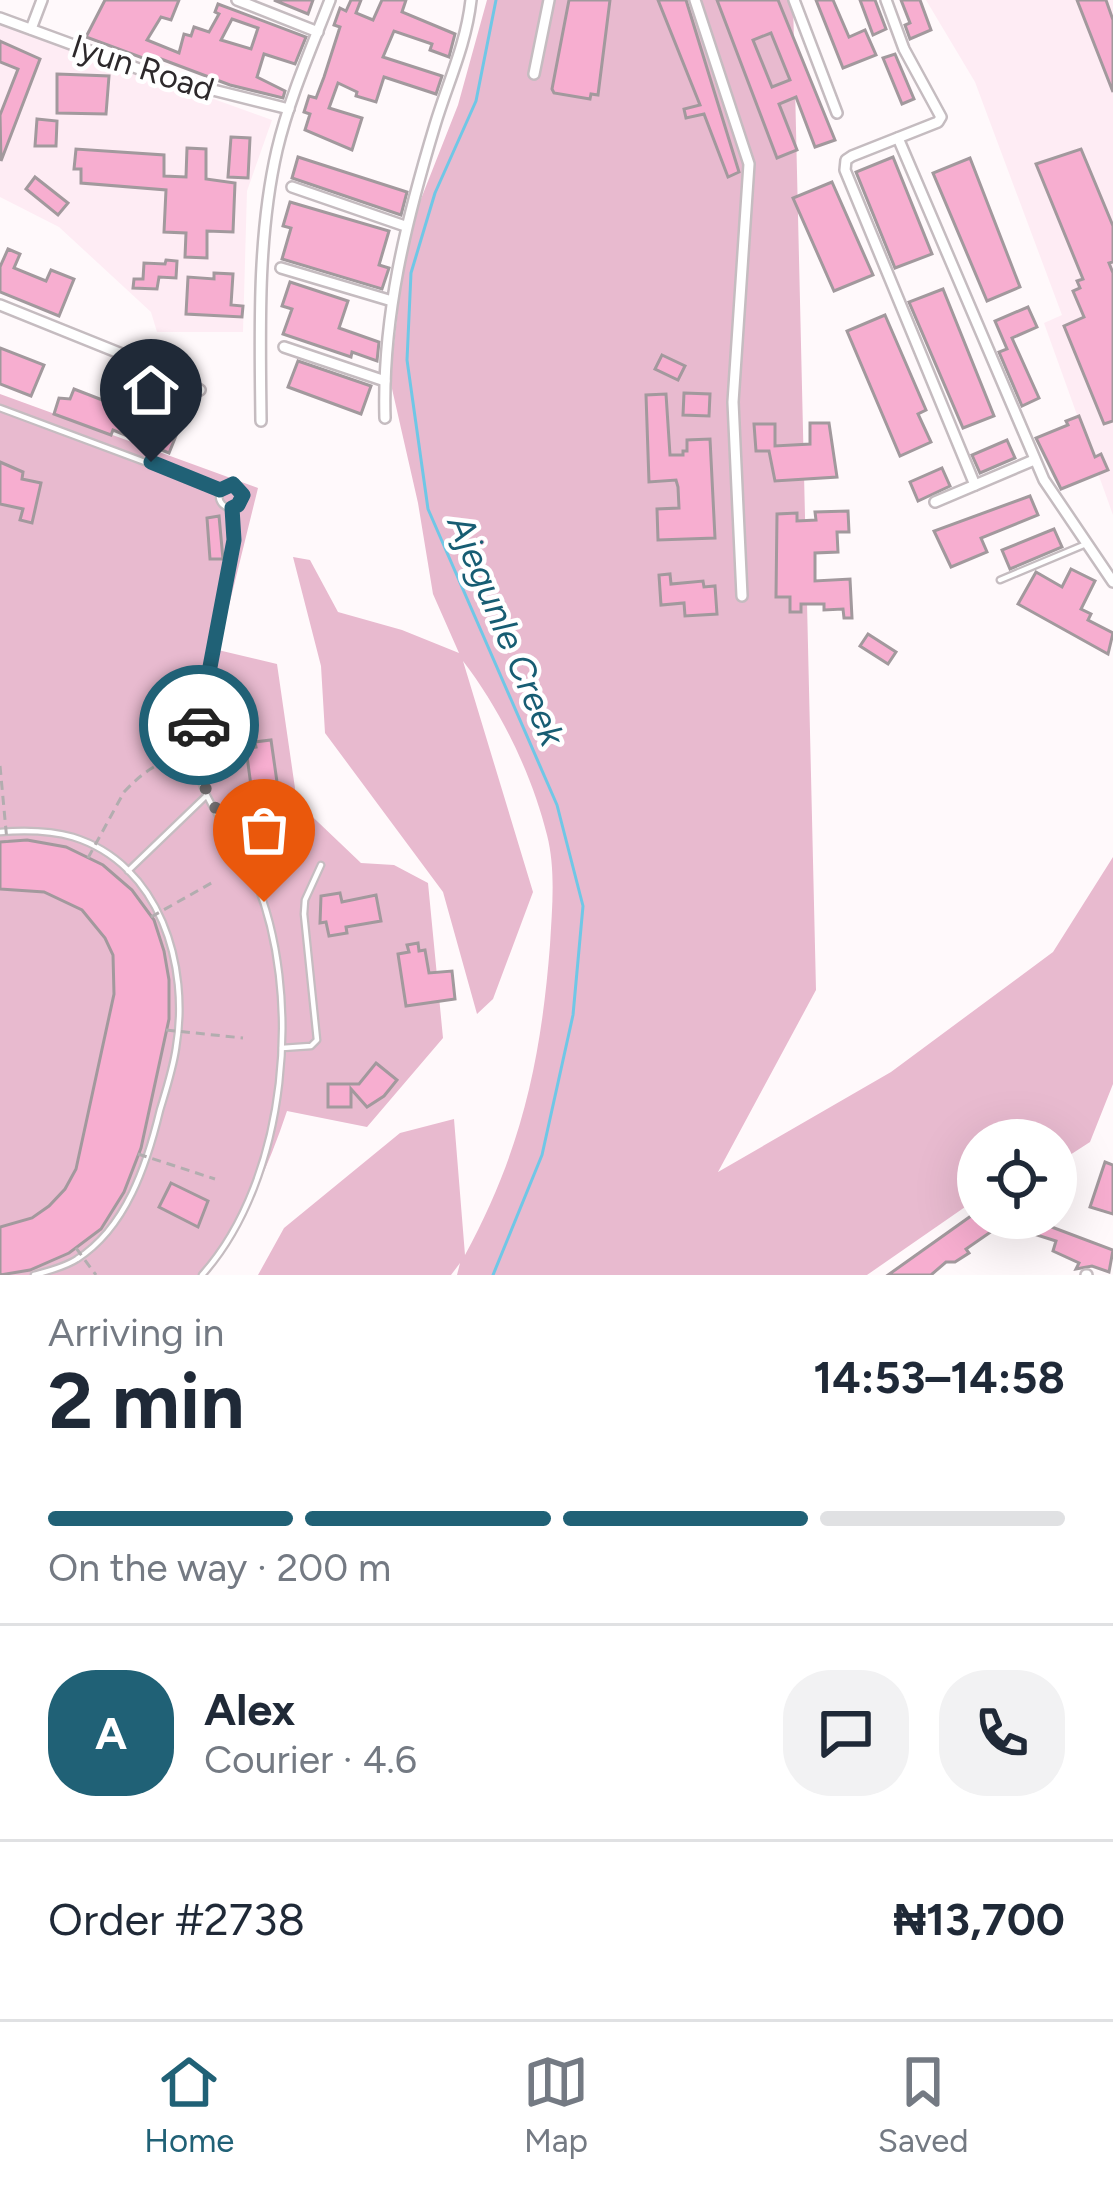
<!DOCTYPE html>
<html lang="en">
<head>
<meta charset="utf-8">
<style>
	body { margin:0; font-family:Figtree,sans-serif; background:#f2f2f3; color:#1f2937; height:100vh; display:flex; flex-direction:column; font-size:45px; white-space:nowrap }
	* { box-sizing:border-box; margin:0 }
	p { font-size:39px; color:#747a83 }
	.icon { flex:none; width:66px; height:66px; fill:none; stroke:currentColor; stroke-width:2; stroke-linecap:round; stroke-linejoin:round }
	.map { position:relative; height:1275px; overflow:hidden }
	.sheet { display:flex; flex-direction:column; background:#fff; flex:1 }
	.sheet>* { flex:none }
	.fabs { position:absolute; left:957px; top:1119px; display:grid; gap:24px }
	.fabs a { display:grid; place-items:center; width:120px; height:120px; border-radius:50%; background:#fff; box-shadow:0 12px 48px #0002; font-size:60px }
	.pin { position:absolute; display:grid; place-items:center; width:102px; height:102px; color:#fff; margin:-123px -51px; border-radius:50% 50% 50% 0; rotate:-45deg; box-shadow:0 0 12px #0007 }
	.pin .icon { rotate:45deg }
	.courier { position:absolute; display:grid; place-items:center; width:120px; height:120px; margin:-60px; border:9px solid #206176; border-radius:50%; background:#fff; color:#222; box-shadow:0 3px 15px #0007 }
	.head em { font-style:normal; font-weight:700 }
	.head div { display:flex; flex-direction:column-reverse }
	.head { display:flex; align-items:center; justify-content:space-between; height:204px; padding:0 48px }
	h1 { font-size:78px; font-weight:700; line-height:90px }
	.bar { display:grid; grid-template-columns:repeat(4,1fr); gap:18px 12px; align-content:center; height:144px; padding:0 48px }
	.bar i { height:15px; border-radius:9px; background:#e0e1e3 }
	.bar .current { background:#206176 }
	.bar p { grid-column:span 4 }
	.line { display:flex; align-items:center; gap:30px; padding:0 48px; border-top:3px solid #e0e1e3 }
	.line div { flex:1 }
	.round { display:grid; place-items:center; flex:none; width:126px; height:126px; border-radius:48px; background:#f2f2f3 }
	.tabs { display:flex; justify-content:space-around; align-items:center; height:168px; border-top:3px solid #e0e1e3; background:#fff; font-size:33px; color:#747a83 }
	.tabs a { display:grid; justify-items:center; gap:6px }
	.tabs .current { color:#206176 }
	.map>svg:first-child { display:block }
</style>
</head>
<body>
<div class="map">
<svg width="1113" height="1275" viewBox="0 0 1113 1275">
	<rect width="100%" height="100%" fill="#fff9fb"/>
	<g fill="#feecf4">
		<polygon points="926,0 1113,0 1113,515 1044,323 1062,315 975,82"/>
		<polygon points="0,22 272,120 247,191 243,332 157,332 151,312 59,227 0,197"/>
	</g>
	<g fill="#e8bacf">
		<path d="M487,0h306l23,990 -98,182 173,-100 162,-120 60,-95v227l-23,58 -34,22v-24h-78v58l-111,77h-410l3,-12 -9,12h-193l26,-47 116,-95 54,-14 11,136c56,-103 76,-194 85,-310 2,-36 6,-75 -3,-110 -15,-61 -47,-126 -84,-174l70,231 -40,107 -16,15 -34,-122 -118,-159 -4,-67 -28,-109 17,3 28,52 64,18 57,23 -26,-59 -15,-91 -28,-123 16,-143 52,-132z"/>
		<path d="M0,394l258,94 -40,162 59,14 20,138 64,61 33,2 34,18 15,155 -76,89 -80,-16c-19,57 -45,117 -83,164h-204z"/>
	</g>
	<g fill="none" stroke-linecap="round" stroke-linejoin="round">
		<polyline stroke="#70c7e6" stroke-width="3" points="493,1275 542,1155 573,1015 583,906 557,805 428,509 407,360 411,273 435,193 476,101 496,0"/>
	</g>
	<g fill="#f7aed0" stroke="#a2999d" stroke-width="3" fill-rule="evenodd">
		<path d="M105,0h74l-8,20 -10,-3 -14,23 32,13 5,-19 7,2 3,-9 15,5 10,-18 -4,-2 3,-8 88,33 -11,27 -31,-10 -7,23 28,14 -2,7 -53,-13 -69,-26 -2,5 -73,-27zM232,19l26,9 -7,21 -30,-9z"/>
		<polygon points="274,0 313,0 308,14"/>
		<polygon points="351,0 361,0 356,13 373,20 382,0 406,0 402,12 455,34 449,57 430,50 432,44 394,31 383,57 442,76 436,94 384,77 376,102 356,96 357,92 338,83 329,108 362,118 352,150 305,130 310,114 304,112 309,96 316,98 324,77 340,27 334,25 340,8 346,11"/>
		<polygon points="569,0 610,0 598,95 591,94 590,99 554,93 552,89"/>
		<polygon points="658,0 686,0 739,172 728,177 704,114 686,118 684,109 700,105"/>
		<path d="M717,0h61l57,140 -20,7 -19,-50 -17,7 18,46 -20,8zM771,33l19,47 -18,7 -19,-47z"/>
		<polygon points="816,0 833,0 849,37 865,30 876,55 843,68"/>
		<polygon points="860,0 875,0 886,29 873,35"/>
		<polygon points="901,0 920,0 931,30 910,39 905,25 910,23"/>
		<polygon points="1077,0 1106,0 1113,20 1113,92"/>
		<polygon points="0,41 40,59 1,161 0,115 18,69 0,62"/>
		<polygon points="895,54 914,99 902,104 883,58"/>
		<polygon points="57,74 109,76 106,114 57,113"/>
		<polygon points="37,119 57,121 56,146 35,146"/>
		<polygon points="231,137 250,138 248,178 228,177"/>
		<polygon points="187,148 206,149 206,179 235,183 233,232 207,231 207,258 185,257 186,233 164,232 166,190 81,183 81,169 74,169 76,149 164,155 164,176 186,177"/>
		<polygon points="1081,149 1113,226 1113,262 1109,263 1113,273 1113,421 1104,424 1064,326 1084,317 1073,291 1080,288 1077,281 1083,279 1036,164"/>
		<polygon points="298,157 407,192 401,215 292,178"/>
		<polygon points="893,157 932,254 895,268 856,172"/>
		<polygon points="970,158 1020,287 987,301 933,173"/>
		<polygon points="35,177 68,203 58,215 26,189"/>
		<polygon points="832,182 873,275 834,291 793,198"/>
		<polygon points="290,202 389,231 379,265 389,268 382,289 282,259 291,228 283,226"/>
		<polygon points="8,249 20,254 14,268 46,281 51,270 74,279 59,316 0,292 0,267"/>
		<polygon points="166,260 177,261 176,278 159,277 157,289 133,288 134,279 143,279 144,263 165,264"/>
		<polygon points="214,273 233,274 231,305 243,306 242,317 186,314 188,277 214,279"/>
		<polygon points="290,282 348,301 339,328 379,342 377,361 352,352 351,357 283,334 292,309 282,306"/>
		<polygon points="943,289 994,416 963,428 909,302"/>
		<polygon points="1028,307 1037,327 1012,338 1039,398 1022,406 999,352 1007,349 995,321"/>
		<polygon points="885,315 926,410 918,414 931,442 900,456 847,331"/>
		<polygon points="0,348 44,365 31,396 0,384"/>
		<polygon points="662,355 685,366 678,380 655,369"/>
		<polygon points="298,361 371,386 361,414 288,387"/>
		<polygon points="163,383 192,396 169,453 113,430 111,435 54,414 59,398 70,399 74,389 110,403 117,385 129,389 125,400 152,410"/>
		<polygon points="684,393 710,394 709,416 683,415"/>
		<polygon points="666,394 670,455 683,455 683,451 687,451 687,440 710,439 715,538 658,540 657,509 679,508 678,487 676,480 649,482 646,395"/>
		<polygon points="1079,416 1095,457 1101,454 1108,470 1061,489 1036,438 1068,425 1066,421"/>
		<polygon points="810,423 829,423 837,477 775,481 769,451 756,451 754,424 775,424 775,446 810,444"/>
		<polygon points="1007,440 1015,458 980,473 972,455"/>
		<polygon points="0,462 23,472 22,479 41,483 32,523 20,520 23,509 0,504"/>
		<polygon points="942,468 950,486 918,501 910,482"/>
		<polygon points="1030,496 1038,515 981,538 987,552 951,567 934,531"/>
		<polygon points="848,511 849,532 837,532 838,552 815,553 815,581 850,579 852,618 844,618 843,609 824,610 824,604 801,604 801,612 790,612 790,597 776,597 777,514 797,513 797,521 816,520 815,512"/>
		<polygon points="219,516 223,559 210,559 207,518"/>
		<polygon points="1054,529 1062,547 1010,569 1002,550"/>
		<polygon points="1071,569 1095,581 1081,609 1091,614 1088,620 1113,633 1108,654 1018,604 1036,572 1062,587"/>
		<polygon points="670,574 671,584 703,581 704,587 715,586 717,614 685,616 684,603 661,605 659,575"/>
		<polygon points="868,634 896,652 888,664 860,646"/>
		<polygon points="271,740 278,789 252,793 246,749 256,747 255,742"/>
		<polygon points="27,840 66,847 103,865 132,890 154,920 164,951 169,980 169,1019 141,1148 124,1192 101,1229 69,1253 30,1270 0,1275 0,1227 32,1218 49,1206 65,1189 76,1169 114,994 113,955 105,938 82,910 44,892 0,889 0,842"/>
		<polygon points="340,893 342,902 376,895 381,921 346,927 347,933 329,936 326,922 320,923 321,896"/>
		<polygon points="418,943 419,951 425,950 429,973 452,971 455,999 406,1006 398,954 409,952 407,945"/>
		<polygon points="376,1063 397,1080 384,1096 367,1107 351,1089 351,1107 328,1107 328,1084 359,1084"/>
		<polygon points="1105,1162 1113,1165 1113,1214 1090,1207"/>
		<polygon points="171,1183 208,1201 198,1227 159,1207"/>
		<polygon points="978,1211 978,1218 994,1218 989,1229 992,1231 966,1249 969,1253 955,1262 946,1262 931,1275 888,1275"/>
		<polygon points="1041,1223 1113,1250 1109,1272 1092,1266 1076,1269 1079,1263 1053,1251 1056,1241 1037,1235"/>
	</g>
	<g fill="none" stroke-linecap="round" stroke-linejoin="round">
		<defs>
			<g id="service">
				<polyline points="0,408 220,490"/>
				<circle cx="231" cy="496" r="12"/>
				<polyline points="1000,580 1086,544"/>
				<path d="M0,832c25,-2 49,-2 73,5 87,27 117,129 103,211 -3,21 -10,42 -16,62 -13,54 -34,118 -83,149 -12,8 -29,12 -43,16"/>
				<polyline points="128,871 206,796"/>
				<polyline points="282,1048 311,1046 317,1040 304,914 305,900 321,865"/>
				<path d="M202,1275c86,-96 102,-282 52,-398 -17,-41 -55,-75 -59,-122 -1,-20 6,-43 10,-63 9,-50 19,-101 29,-152l-2,-32"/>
			</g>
			<g id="minor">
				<polyline points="237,0 318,32"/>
				<polyline points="695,0 749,164 733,402 742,596"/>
				<polyline points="794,0 837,113"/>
				<polyline points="886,0 904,49 941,117 938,122 852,156 846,160 845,170 975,485"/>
				<polyline points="0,18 161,77 289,109"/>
				<polyline points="31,29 42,0"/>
				<polyline points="534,74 549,0"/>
				<polyline points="898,138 1044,480 1113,582"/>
				<polyline points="292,187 405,226"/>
				<polyline points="281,268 392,301"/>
				<polyline points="0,305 159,369 200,390"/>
				<polyline points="284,347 385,381"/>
				<path d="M385,418c-3,-101 21,-197 50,-293 13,-43 31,-80 36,-125"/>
				<path d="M261,421c-1,-88 -4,-184 16,-271 12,-51 34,-101 53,-150"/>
				<polyline points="935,502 1034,460"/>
				<polyline points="1086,1275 1087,1275"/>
			</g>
		</defs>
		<use href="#service" stroke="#c5bcc0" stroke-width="9"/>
		<use href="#minor" stroke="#c5bcc0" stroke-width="14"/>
		<path stroke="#b2adaf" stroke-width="3" stroke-dasharray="9 6" stroke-linecap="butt" d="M124,792c19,-20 36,-33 64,-35"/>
		<use href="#service" stroke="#fff" stroke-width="4.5"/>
		<use href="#minor" stroke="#fff" stroke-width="9"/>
		<g stroke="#b2adaf" stroke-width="3" stroke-dasharray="9 6" stroke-linecap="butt">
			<polyline points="0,766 7,841"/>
			<polyline points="88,858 124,792"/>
			<polyline points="151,917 215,881"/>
			<polyline points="166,1030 243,1038"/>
			<polyline points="138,1154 215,1179"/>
			<polyline points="76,1248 96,1275"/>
		</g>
	</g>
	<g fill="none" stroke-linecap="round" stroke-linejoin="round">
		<path stroke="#767274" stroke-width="12" stroke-dasharray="0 21.6" d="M199,725c-10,52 16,81 42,124 10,16 16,35 23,53"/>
		<polyline stroke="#206176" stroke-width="15" points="151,462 220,490 233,484 243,495 238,505 232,508 234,540 199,725"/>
	</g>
	<g text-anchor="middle" stroke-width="9" stroke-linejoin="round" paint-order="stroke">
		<g font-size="33" fill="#2d292b" stroke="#fff">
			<text transform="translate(143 67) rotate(18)" y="12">Iyun Road</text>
		</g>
		<g font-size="36" font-style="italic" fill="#175d73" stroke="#fff">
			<text transform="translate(507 630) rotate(67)" y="13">Ajegunle Creek</text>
		</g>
	</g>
</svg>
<div class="fabs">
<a><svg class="icon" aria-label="locate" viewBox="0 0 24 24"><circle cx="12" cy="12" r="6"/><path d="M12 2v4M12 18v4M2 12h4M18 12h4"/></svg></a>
</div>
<div class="pin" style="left:264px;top:902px;background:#ea580c"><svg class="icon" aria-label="bag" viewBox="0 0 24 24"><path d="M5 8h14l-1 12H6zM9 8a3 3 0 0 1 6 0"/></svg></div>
<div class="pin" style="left:151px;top:462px;background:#1f2937"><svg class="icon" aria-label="home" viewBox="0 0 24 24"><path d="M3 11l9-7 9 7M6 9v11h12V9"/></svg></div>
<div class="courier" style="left:199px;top:725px"><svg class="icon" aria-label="car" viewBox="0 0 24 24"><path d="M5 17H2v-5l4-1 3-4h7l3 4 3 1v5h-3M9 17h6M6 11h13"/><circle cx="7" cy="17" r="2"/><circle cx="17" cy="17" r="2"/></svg></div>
</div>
<section class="sheet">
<div class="head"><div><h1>2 min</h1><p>Arriving in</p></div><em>14:53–14:58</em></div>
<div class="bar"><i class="current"></i><i class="current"></i><i class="current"></i><i></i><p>On the way · 200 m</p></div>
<div class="line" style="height:216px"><b class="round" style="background:#206176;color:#fff">A</b><div><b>Alex</b><p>Courier · 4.6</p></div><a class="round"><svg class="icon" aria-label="chat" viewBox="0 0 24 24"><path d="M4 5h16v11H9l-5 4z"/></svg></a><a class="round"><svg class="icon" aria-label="phone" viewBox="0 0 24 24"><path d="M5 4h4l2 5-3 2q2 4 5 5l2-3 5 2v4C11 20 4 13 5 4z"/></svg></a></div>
<div class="line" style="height:156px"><div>Order #2738</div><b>₦13,700</b></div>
</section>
<nav class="tabs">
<a class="current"><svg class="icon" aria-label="home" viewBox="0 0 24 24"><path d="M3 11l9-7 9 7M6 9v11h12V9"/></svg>Home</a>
<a><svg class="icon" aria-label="map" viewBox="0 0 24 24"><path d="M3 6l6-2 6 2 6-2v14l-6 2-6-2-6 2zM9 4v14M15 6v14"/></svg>Map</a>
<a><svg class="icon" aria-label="saved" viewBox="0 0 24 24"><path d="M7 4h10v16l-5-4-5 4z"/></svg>Saved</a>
</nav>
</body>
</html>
